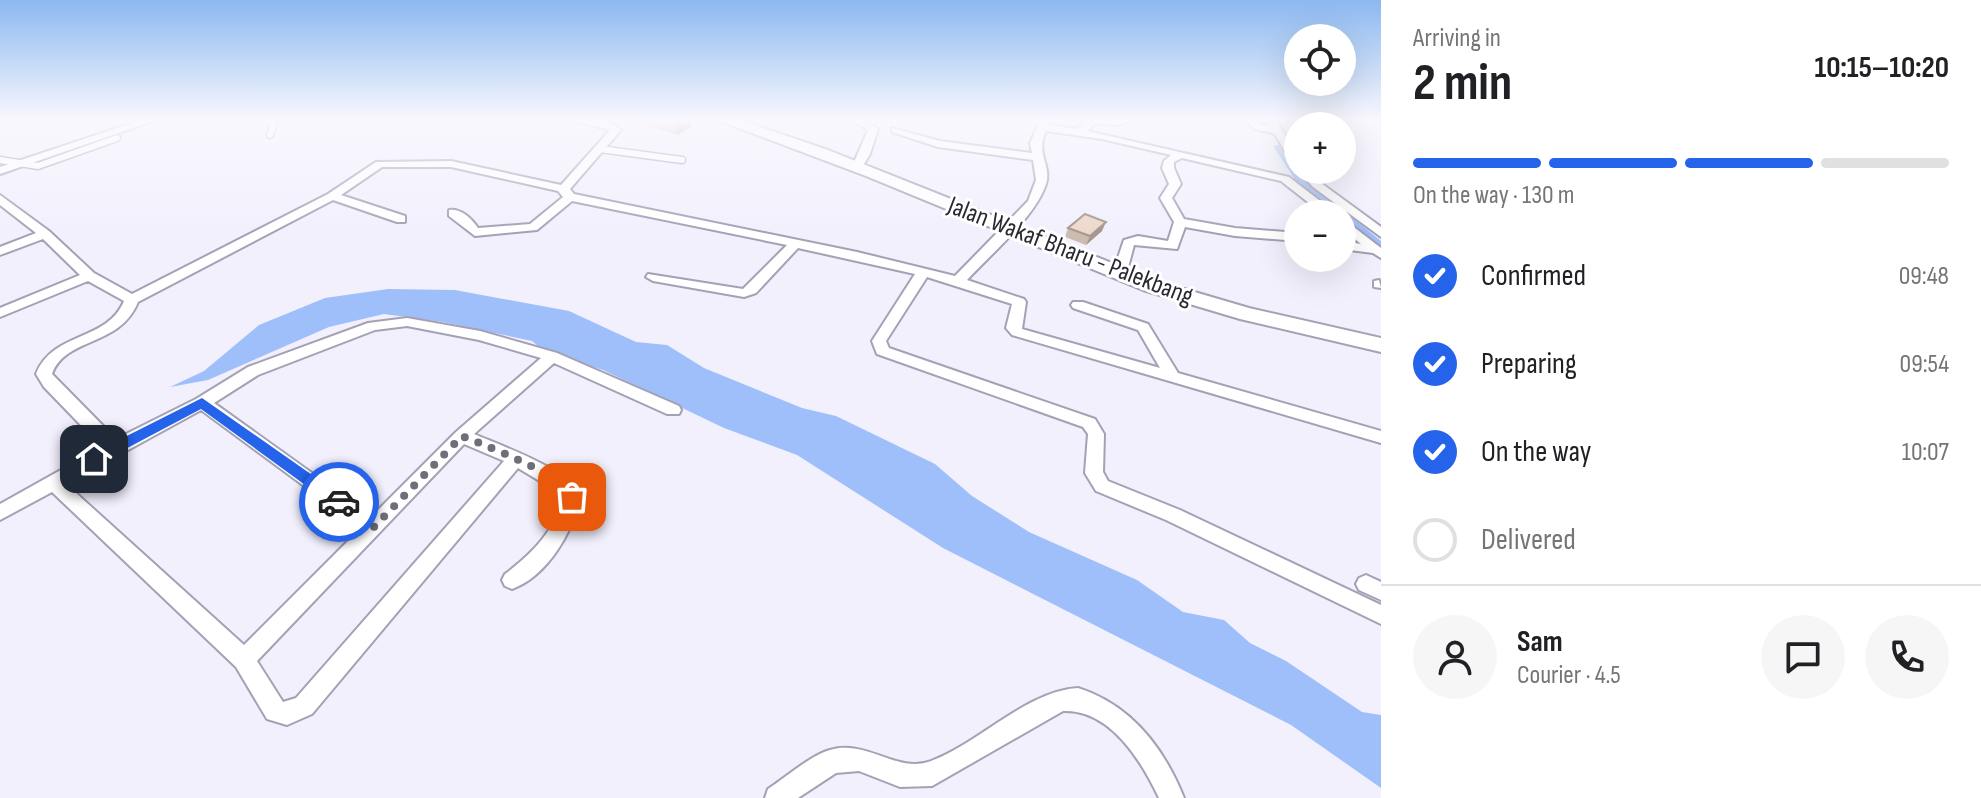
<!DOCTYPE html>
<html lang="en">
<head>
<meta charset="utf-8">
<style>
	body { margin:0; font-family:"Sofia Sans Condensed",sans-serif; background:#f6f6f6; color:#202124; height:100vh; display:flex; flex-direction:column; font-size:30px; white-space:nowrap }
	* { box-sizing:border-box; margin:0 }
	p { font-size:26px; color:#757577 }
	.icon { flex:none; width:44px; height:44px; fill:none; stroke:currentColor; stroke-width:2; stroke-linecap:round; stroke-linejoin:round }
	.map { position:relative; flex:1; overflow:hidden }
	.details { display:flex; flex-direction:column; background:#fff; width:600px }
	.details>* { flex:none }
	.fabs { position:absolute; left:1284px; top:24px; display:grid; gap:16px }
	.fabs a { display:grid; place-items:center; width:72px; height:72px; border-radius:50%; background:#fff; box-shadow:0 8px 32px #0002; font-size:40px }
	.pin { position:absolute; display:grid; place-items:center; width:68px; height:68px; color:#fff; margin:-34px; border-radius:16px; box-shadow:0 4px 12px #0006 }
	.courier { position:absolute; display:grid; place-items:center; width:80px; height:80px; margin:-40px; border:6px solid #2563eb; border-radius:50%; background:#fff; color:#222; box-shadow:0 2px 10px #0007 }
	.headline em { font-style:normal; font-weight:700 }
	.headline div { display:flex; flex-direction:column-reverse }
	.headline { display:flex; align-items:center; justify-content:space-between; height:136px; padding:0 32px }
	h1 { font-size:52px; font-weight:700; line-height:60px }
	.bar { display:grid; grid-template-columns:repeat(4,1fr); gap:12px 8px; align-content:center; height:96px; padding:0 32px }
	.bar i { height:10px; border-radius:6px; background:#e0e0e0 }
	.bar .current { background:#2563eb }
	.bar p { grid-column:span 4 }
	.line { display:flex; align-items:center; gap:20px; padding:0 32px; border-top:2px solid #e0e0e0 }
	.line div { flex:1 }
	.round { display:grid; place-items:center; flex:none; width:84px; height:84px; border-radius:42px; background:#f6f6f6 }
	ol { padding:0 32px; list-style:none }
	li { display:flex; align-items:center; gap:24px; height:88px }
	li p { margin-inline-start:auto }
	li .icon { padding:8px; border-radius:50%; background:#2563eb; color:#fff; stroke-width:4 }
	li:last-child { color:#757577 }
	li i { width:44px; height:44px; border:4px solid #e0e0e0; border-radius:50% }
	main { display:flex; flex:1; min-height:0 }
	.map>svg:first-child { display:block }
</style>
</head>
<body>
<main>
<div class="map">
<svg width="1381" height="798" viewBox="0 0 1381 798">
	<rect width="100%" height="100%" fill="#f2f0fd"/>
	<polygon fill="#9fbffb" points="388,289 455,290 569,311 636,342 667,345 704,368 802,408 836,416 935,464 972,496 1029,532 1137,580 1183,612 1224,620 1250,643 1286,661 1362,712 1381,715 1381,788 1291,725 943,548 797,455 724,428 603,370 545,352 532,341 443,322 384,314 329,327 208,380 170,387 204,371 259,325 325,298"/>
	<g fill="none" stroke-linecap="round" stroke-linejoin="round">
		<g fill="#9fbffb" fill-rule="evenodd">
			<polygon points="1256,119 1266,119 1276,133 1275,135 1267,135"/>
			<polygon points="1275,145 1283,145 1305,179 1381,241 1381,251 1342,222 1342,214 1332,214 1297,183 1274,147"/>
		</g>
		<defs>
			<g id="service">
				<polyline points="262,119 274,123 270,135"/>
				<polyline points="600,149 682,160"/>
				<polyline points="0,160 38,166 117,138"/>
			</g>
			<g id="minor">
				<polygon points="144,119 159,119 0,174 0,167"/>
				<path d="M568,119c17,0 40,-2 53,11l-51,59 4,5 283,58 98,24 73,-75 8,-21 -3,-20 -95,-13 -46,-15v-4l48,13 92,12 -2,-10 11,-24h10l-2,6 28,4 10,-10h49l-16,6 -26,-1 -7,7 202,46 48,37h-14l-42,-33 -99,-23 -8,4v6l7,16 -9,14 12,21 51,9 63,5v8l-63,-5 -50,-9 -8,22 -43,-4 -8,30 -7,4 -7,-4 12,-35 14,-4 30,5 6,-19 -14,-24 9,-14 -7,-16 2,-7 7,-6 -69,-16 -56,-8c-11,23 6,34 0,53 -10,32 -56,71 -79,96l57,19 2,3 -4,27 138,39 -22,-38 -65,-22 -2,-3 2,-3h10l65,22 30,49 203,58v12l-369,-108 -6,-7 6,-24 -85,-27 -41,64 3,7 206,71 9,15 -1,38 5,9 72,29 201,95v19l-215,-104 -70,-29 -11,-18 3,-39 -5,-7 -206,-73 -5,-13 43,-67 -117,-26 -42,45 -12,4 -91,-16 -7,-4 2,-3 95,15 44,-44 -215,-44 -35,29 -62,6 -26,-20v-6c12,-2 23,9 29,18l52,-4 33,-27 -5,-6 -107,-24h-69l-41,28 64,21v6h-8l-64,-22 -195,102c-18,45 -73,35 -86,72l64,65 80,-40 52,-32 120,-44 39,-5 73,13 77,22 122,53 2,4 -2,4h-12l-113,-51 -80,71c28,12 93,35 107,60 -7,36 -33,82 -69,95l-7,-3 -3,-6 3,-6c28,-21 51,-44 58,-79l-45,-27 -206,246 -25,11 -20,-6 -31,-52 -184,-175 -52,28v-16l102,-57 -58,-60 -8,-13c17,-43 71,-32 88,-73l-36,-20 -88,36v-9l80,-33 -37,-36 -43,16v-8l36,-14 -36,-28v-10l49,36 45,42 38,21 196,-100 48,-32 75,-1 110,24 49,-55zM407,326l72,14 62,18 -85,74 -84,84 -158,-113 44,-28 117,-45zM201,410l160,118 -117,117 -178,-161zM464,444l40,17 -208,237 -13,4 -26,-41z"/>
				<polygon points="850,119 862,119 878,129 870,154 861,169 857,170 852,167 868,130"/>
				<polygon points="1246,119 1256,119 1261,125 1270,126 1265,119 1275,119 1298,155 1298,166 1294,165 1274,133 1254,129"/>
				<polygon points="1297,170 1309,170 1321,183 1381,227 1381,237 1313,187"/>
				<polygon points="1342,218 1381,248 1381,258 1373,253 1342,249 1342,241 1361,244 1342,228"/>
				<polygon points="1379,280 1381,288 1374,287 1374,281"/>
				<polygon points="1366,575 1381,582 1381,600 1359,590 1356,584 1359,578"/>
				<path d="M1078,688c53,17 86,60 106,110h-25c-18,-38 -49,-89 -96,-87l-131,75 -32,1 -41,-16 -23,2 -38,25h-33l3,-9c17,-11 43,-34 62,-39 37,-11 67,24 101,11 49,-18 95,-70 147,-73z"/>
			</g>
			<polygon id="secondary" points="715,119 737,119 828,150 1157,281 1249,308 1381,338 1381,352 1240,319 1143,290 866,176"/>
		</defs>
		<use href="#service" stroke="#a4a1b5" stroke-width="9"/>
		<use href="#minor" stroke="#a4a1b5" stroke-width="4"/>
		<use href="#secondary" stroke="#a4a1b5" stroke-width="4"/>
		<use href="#service" stroke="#fff" stroke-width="6"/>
		<use href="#minor" fill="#fff" fill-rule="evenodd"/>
		<use href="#secondary" fill="#fff" fill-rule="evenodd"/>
	</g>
	<g fill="#ccbbaf">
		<polygon points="627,119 691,119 691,127 677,135"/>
		<polygon points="1068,228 1102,231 1086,245 1065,237"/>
	</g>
	<g fill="#a6988e">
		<polygon points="678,119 691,119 691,127 677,135 676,120"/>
		<polygon points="1106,222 1102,231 1086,245 1090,236"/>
	</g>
	<polygon fill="#edd9cb" stroke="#a6988e" stroke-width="2" points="1085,214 1106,222 1090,236 1068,228"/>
	<linearGradient id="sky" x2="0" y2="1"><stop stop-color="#8bb8f0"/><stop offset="0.52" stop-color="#f9f8fe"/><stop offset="1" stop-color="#f9f8fe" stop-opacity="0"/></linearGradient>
	<rect width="1381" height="231" fill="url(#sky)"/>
	<polygon fill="#2563eb" points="202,398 345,498 345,506 334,506 201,409 99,463 89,463 89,455"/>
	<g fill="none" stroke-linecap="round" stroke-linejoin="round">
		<path stroke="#706e78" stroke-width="8" stroke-dasharray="0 14.4" d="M339,502l35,25 88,-91c22,9 106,41 110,61"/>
	</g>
	<g text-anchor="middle" stroke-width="6" stroke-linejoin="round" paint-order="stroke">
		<g font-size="26" fill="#2a2830" stroke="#fff">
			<text transform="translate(1071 250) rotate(21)" y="9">Jalan Wakaf Bharu - Palekbang</text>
		</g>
	</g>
</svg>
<div class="fabs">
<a><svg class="icon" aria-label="locate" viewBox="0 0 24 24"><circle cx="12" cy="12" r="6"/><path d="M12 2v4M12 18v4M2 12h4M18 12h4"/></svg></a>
<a>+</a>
<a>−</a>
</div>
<div class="pin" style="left:572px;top:497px;background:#ea580c"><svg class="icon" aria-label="bag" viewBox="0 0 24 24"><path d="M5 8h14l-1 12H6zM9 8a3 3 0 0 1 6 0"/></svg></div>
<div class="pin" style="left:94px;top:459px;background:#1f2937"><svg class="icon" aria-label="home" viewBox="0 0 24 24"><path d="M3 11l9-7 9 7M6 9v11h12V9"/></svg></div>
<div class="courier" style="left:339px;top:502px"><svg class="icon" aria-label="car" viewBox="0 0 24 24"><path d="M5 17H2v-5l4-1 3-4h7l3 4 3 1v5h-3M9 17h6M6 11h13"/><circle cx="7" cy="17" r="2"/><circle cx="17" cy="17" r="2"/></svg></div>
</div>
<section class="details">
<div class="headline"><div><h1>2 min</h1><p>Arriving in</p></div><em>10:15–10:20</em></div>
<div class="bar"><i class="current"></i><i class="current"></i><i class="current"></i><i></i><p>On the way · 130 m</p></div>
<ol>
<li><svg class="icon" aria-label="check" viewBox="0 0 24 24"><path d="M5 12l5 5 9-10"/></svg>Confirmed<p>09:48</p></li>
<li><svg class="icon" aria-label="check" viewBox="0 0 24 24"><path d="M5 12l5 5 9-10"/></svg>Preparing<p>09:54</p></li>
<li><svg class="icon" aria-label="check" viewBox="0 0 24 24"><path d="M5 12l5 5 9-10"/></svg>On the way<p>10:07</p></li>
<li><i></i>Delivered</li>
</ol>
<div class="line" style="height:144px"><a class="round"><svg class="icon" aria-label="person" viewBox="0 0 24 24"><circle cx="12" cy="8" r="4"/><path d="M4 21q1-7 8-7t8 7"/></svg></a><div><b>Sam</b><p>Courier · 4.5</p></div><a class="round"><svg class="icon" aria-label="chat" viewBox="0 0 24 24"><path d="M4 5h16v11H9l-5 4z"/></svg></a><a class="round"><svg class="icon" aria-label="phone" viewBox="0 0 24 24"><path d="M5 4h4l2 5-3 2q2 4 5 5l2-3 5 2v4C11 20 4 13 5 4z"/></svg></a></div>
</section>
</main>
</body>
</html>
